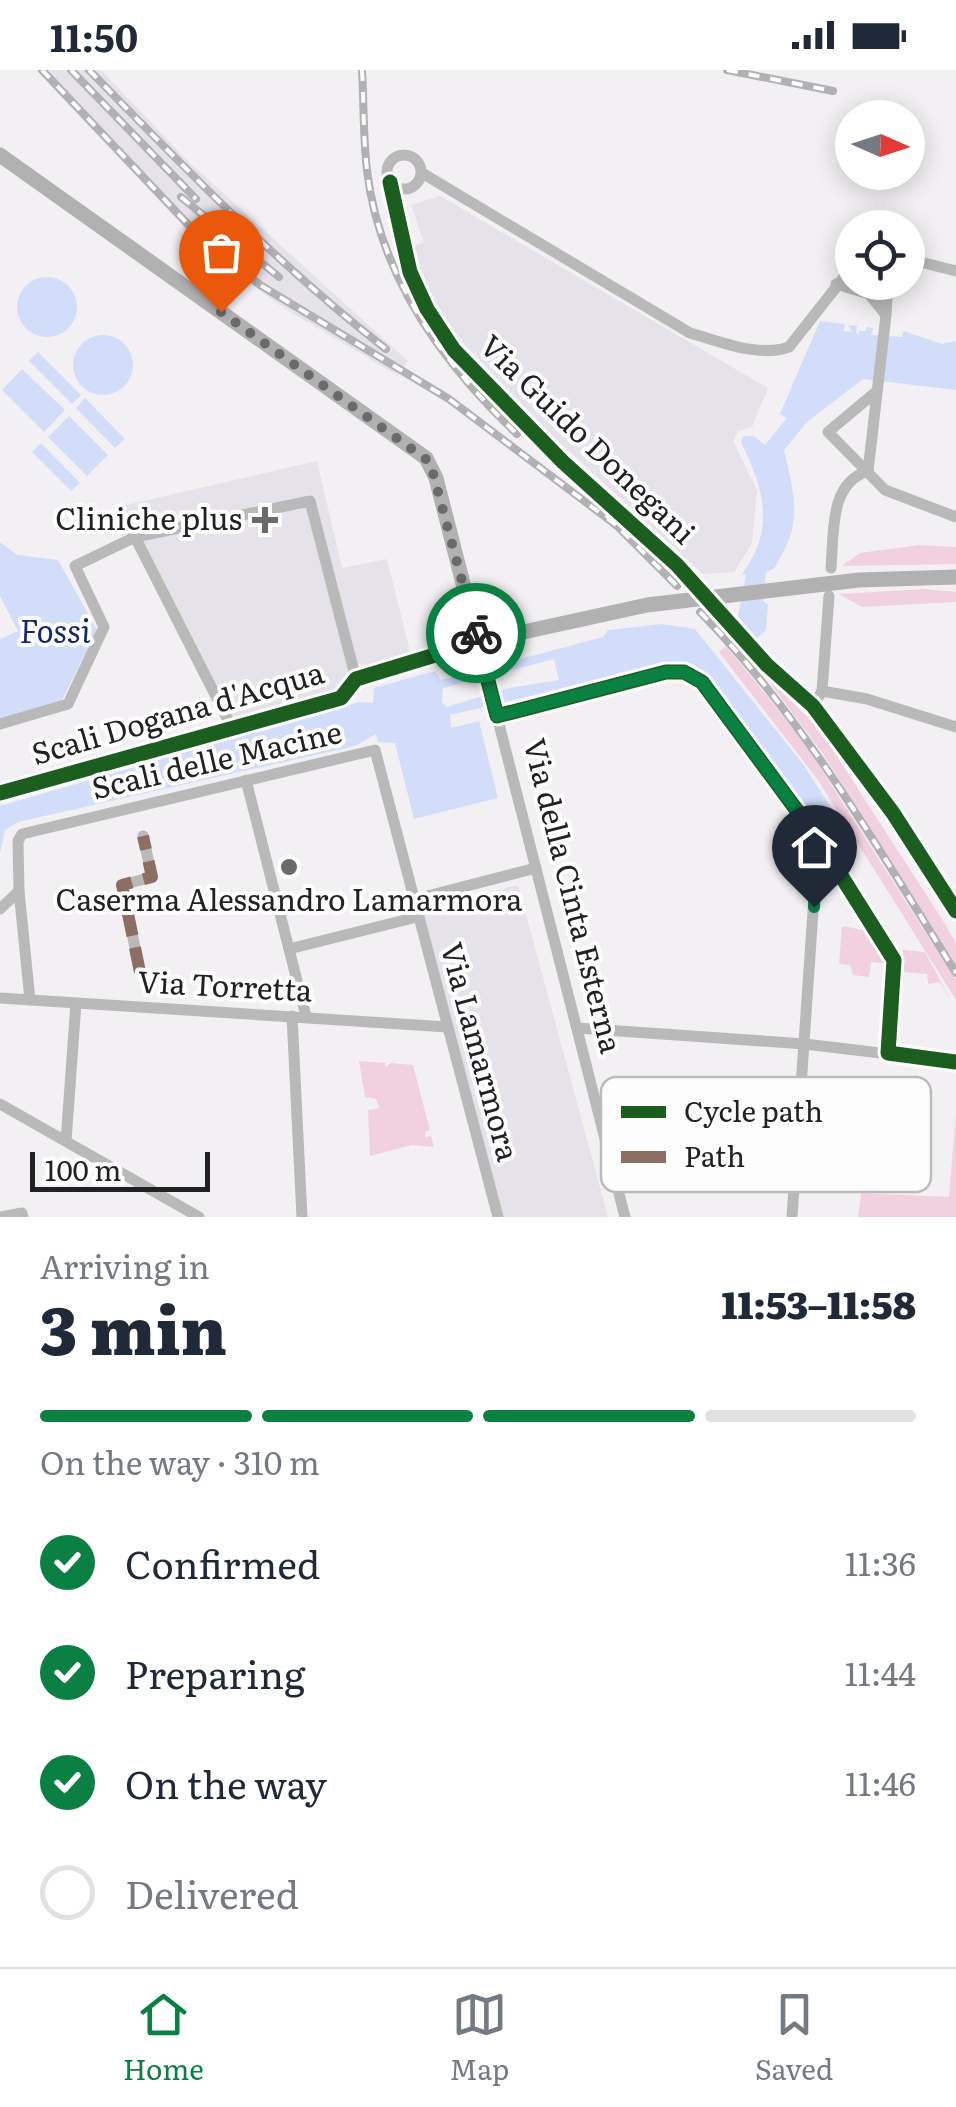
<!DOCTYPE html>
<html lang="en">
<head>
<meta charset="utf-8">
<style>
	body { margin:0; font-family:Literata,serif; background:#f2f2f3; color:#1f2937; height:100vh; display:flex; flex-direction:column; font-size:38px; white-space:nowrap }
	* { box-sizing:border-box; margin:0 }
	p { font-size:32px; color:#747a83 }
	.icon { flex:none; width:55px; height:55px; fill:none; stroke:currentColor; stroke-width:2; stroke-linecap:round; stroke-linejoin:round }
	.map { position:relative; height:1147px; overflow:hidden }
	.side { display:flex; flex-direction:column; background:#fff; flex:1 }
	.side>* { flex:none }
	.needle { width:65px; rotate:93deg }
	.controls { position:absolute; left:835px; top:30px; display:grid; gap:20px }
	.controls a { display:grid; place-items:center; width:90px; height:90px; border-radius:50%; background:#fff; box-shadow:0 5px 25px #0003; font-size:50px }
	.scale { position:absolute; left:30px; bottom:25px; width:180px; box-sizing:border-box; padding-left:10px; border:5px solid #212022; border-top:0; font-size:28px; line-height:35px; white-space:nowrap; color:#212022; -webkit-text-stroke:8px #fefdfe; paint-order:stroke }
	.pin { position:absolute; display:grid; place-items:center; width:85px; height:85px; color:#fff; margin:-102px -42px; border-radius:50% 50% 50% 0; rotate:-45deg; box-shadow:0 0 10px #0007 }
	.pin .icon { rotate:45deg }
	.courier { position:absolute; display:grid; place-items:center; width:100px; height:100px; margin:-50px; border:8px solid #0b8043; border-radius:50%; background:#fff; color:#222; box-shadow:0 2px 12px #0007 }
	.overview em { font-style:normal; font-weight:800 }
	.overview div { display:flex; flex-direction:column-reverse }
	.overview { display:flex; align-items:center; justify-content:space-between; height:170px; padding:0 40px }
	h1 { font-size:65px; font-weight:800; line-height:75px }
	.bar { display:grid; grid-template-columns:repeat(4,1fr); gap:15px 10px; align-content:center; height:120px; padding:0 40px }
	.bar i { height:12px; border-radius:8px; background:#e0e1e3 }
	.bar .current { background:#0b8043 }
	.bar p { grid-column:span 4 }
	ol { padding:0 40px; list-style:none }
	li { display:flex; align-items:center; gap:30px; height:110px }
	li p { margin-inline-start:auto }
	li .icon { padding:10px; border-radius:50%; background:#0b8043; color:#fff; stroke-width:4 }
	li:last-child { color:#747a83 }
	li i { width:55px; height:55px; border:5px solid #e0e1e3; border-radius:50% }
	.status { display:flex; justify-content:space-between; align-items:center; height:70px; padding:0 50px; background:#fff; direction:ltr }
	.status svg { height:28px; fill:currentColor }
	.tabs { display:flex; justify-content:space-around; align-items:center; height:140px; border-top:2px solid #e0e1e3; background:#fff; font-size:28px; color:#747a83 }
	.tabs a { display:grid; justify-items:center; gap:5px }
	.tabs .current { color:#0b8043 }
	.map>svg:first-child { display:block }
</style>
</head>
<body>
<div class="status"><b>11:50</b><svg viewBox="0 0 49 12"><path d="M0 12V9h3v3zM5 12V6h3v6zM10 12V3h3v9zM15 12V0h3v12zM26 1h20v11H26zM47 4h2v5h-2z"/></svg></div>
<div class="map">
<svg width="956" height="1147" viewBox="0 0 956 1147">
	<rect width="100%" height="100%" fill="#f2f0f3"/>
	<g fill="#e6e2ea">
		<polygon points="36,0 101,0 188,91 408,291 398,306 279,235 198,172"/>
		<polygon points="440,126 768,318 752,357 738,361 733,371 757,420 752,473 734,502 703,504 549,363 457,266 432,226 412,177 424,172 411,135"/>
		<polygon points="317,391 342,498 387,489 411,585 373,596 357,594 344,619 229,654 139,470 218,445 120,466 114,438"/>
		<polygon points="518,815 608,1147 503,1147 418,841"/>
	</g>
	<g fill="#f1d1e0">
		<polygon points="919,475 956,477 956,494 842,496 860,483"/>
		<polygon points="924,519 956,522 956,532 862,537 839,524"/>
		<polygon points="726,576 802,669 956,910 956,930 818,710 719,582"/>
		<polygon points="759,598 820,660 942,849 956,873 956,895 823,684"/>
		<polygon points="842,856 874,862 890,894 871,892 869,907 853,905 850,895 839,894"/>
		<polygon points="903,880 925,882 956,940 940,912 928,914 927,904 902,902"/>
		<polygon points="359,991 385,993 385,997 391,993 413,995 430,1060 425,1062 425,1067 431,1066 434,1077 412,1075 370,1086 368,1040 379,1038 376,1029 365,1027"/>
		<polygon points="956,1042 956,1147 858,1147 861,1123 949,1127"/>
	</g>
	<g fill="#d2ddf9" fill-rule="evenodd">
		<circle cx="47" cy="237" r="30"/>
		<path d="M820,251l25,3 -1,7 8,1 -4,-7 9,1 -1,7 4,2 -2,-4h8l1,-4 6,1 -2,7 31,2 1,-6 39,13 14,-3v49l-93,-11 -56,43 -23,28c10,43 18,70 -3,106 -6,10 -3,12 -15,16l-3,29 5,4 -2,25 -11,10 -17,-24 8,-41 -4,-1c34,-45 22,-85 -1,-132l2,-6h11l11,9 22,-27 -7,-4z"/>
		<circle cx="103" cy="295" r="30"/>
		<polygon points="38,282 81,325 72,334 29,291"/>
		<polygon points="22,299 65,340 44,362 2,320"/>
		<polygon points="85,328 125,369 115,378 76,338"/>
		<polygon points="69,346 108,385 87,406 48,367"/>
		<polygon points="41,373 80,413 71,421 32,382"/>
		<polygon points="0,472 17,485 58,490 97,560 61,632 0,649 0,569 18,561 0,526"/>
		<path d="M662,554l33,5 108,135 47,74 -19,12 -126,-176 -26,-12 -229,53 1,13 28,-7 19,77 -84,21 -19,-76 -17,-1 -2,-8 -21,12 -337,76 -13,8 -5,23v-47l359,-104 14,1 1,-15 61,-17 6,9 162,-43 5,-7zM554,589l5,21 -50,8 -62,19 -5,-5 1,-14z"/>
	</g>
	<g fill="none" stroke-linecap="round" stroke-linejoin="round">
		<g stroke="#b9b9ba" stroke-width="11">
			<circle cx="404" cy="102" r="17"/>
			<path d="M422,103l268,160c30,8 68,25 99,14l63,-80"/>
			<path d="M390,112c7,43 15,86 36,124 53,101 188,195 270,279"/>
			<polyline points="908,189 956,201"/>
			<polyline points="836,214 869,224 886,245 868,401"/>
			<polyline points="886,245 888,212"/>
			<polyline points="877,321 828,362 885,420 956,447"/>
			<polyline points="135,467 233,660"/>
			<path d="M831,498c3,-35 -2,-85 37,-97"/>
			<polyline points="718,539 767,595 822,645 893,743 956,841"/>
			<polyline points="822,621 867,629 956,657"/>
			<polyline points="818,628 822,621 829,526"/>
			<polyline points="497,646 666,602 684,602 702,612 818,769 894,890 888,983"/>
			<polyline points="0,654 68,634 104,557 75,496 135,467 310,431 356,609"/>
			<polyline points="246,710 306,946"/>
			<polyline points="0,723 341,628 356,609 478,572 625,1147"/>
			<polyline points="19,821 30,930"/>
			<polyline points="412,830 536,798"/>
			<polyline points="0,839 19,821 18,771 22,764 375,680 498,1147"/>
			<polyline points="289,879 417,847"/>
			<polyline points="140,902 122,815 152,807 143,766"/>
			<polyline points="0,928 447,957"/>
			<polyline points="292,946 302,1147"/>
			<polyline points="577,958 805,974 956,992"/>
			<polyline points="0,1034 199,1147"/>
			<polyline points="66,1071 76,933"/>
			<polyline points="0,1147 22,1143 23,1147"/>
			<polyline points="792,1147 818,769"/>
		</g>
		<polyline stroke="#b1b1b2" stroke-width="15" points="0,85 426,388 436,408 478,572 647,535 859,510 956,507"/>
		<defs>
			<g id="rail">
				<polyline points="42,0 201,168 260,215 449,329 616,455"/>
				<polyline points="71,0 196,129"/>
				<path d="M89,0c95,97 190,196 297,279"/>
				<path d="M362,0c2,33 1,67 5,100 12,105 76,194 150,264"/>
				<polyline points="727,0 833,21"/>
				<polyline points="181,127 279,207"/>
				<polyline points="606,445 677,516"/>
				<path d="M700,542c104,106 178,236 256,361"/>
			</g>
		</defs>
		<use href="#rail" stroke="#b1b0b2" stroke-width="8"/>
		<use href="#rail" stroke="#fefdfe" stroke-width="4" stroke-dasharray="11" stroke-linecap="butt"/>
		<polyline stroke="#8d6e63" stroke-width="12" stroke-dasharray="25 12" stroke-linecap="butt" points="140,902 122,815 152,807 143,766"/>
		<defs>
			<g id="cycleway">
				<polyline points="390,112 410,202 427,239 454,280 563,392 677,495 767,595 813,636 893,743 956,841"/>
				<polyline points="0,723 341,628 356,609 478,572 497,646 666,602 684,602 702,612 818,769 894,890 888,983 956,992"/>
			</g>
		</defs>
		<use href="#cycleway" stroke="#fefdfe" stroke-width="21"/>
		<use href="#cycleway" stroke="#1b5e20" stroke-width="15"/>
	</g>
	<g fill="none" stroke-linecap="round" stroke-linejoin="round">
		<polyline stroke="#6a696b" stroke-width="10" stroke-dasharray="0 18" points="221,242 430,392 476,563"/>
		<polyline stroke="#0b8043" stroke-width="12" points="476,563 497,646 666,602 684,602 702,612 818,769 814,837"/>
	</g>
	<g fill="#6a696b" stroke="#fefdfe" stroke-width="4">
		<path d="M260 435h10v10h10v10h-10v10h-10v-10h-10v-10h10z"/>
		<circle cx="289" cy="797" r="10"/>
	</g>
	<g text-anchor="middle" stroke-width="8" stroke-linejoin="round" paint-order="stroke">
		<g font-size="30" fill="#212022" stroke="#fefdfe">
			<text transform="translate(587 370) rotate(44)" y="10">Via Guido Donegani</text>
			<text transform="translate(178 644) rotate(-16)" y="10">Scali Dogana d'Acqua</text>
			<text transform="translate(217 691) rotate(-13)" y="10">Scali delle Macine</text>
			<text transform="translate(572 826) rotate(76)" y="10">Via della Cinta Esterna</text>
			<text transform="translate(225 917) rotate(3)" y="10">Via Torretta</text>
			<text transform="translate(479 982) rotate(75)" y="10">Via Lamarmora</text>
		</g>
		<g font-size="30" fill="#212022" stroke="#fefdfe" text-anchor="end">
			<text x="242" y="460">Cliniche plus</text>
			<text x="289" y="841" text-anchor="middle">Caserma Alessandro Lamarmora</text>
		</g>
		<g font-size="32" font-style="italic" fill="#12296f" stroke="#fefdfe">
			<text x="55" y="573">Fossi</text>
		</g>
	</g>
	<rect x="601" y="1007" width="330" height="115" rx="15" fill="#fefdfe" stroke="#bcbbbc" stroke-width="2.5"/>
	<rect x="621" y="1036" width="45" height="12" fill="#1b5e20"/>
	<rect x="621" y="1081" width="45" height="12" fill="#8d6e63"/>
	<g font-size="28" fill="#212022">
		<text x="684" y="1052">Cycle path</text>
		<text x="684" y="1097">Path</text>
	</g>
</svg>
<div class="controls">
<a><svg class="needle" viewBox="-14 -14 28 28"><path d="M0-13l5 13h-10z" fill="#e53935"/><path d="M0 13l5-13h-10z" fill="#747a83"/></svg></a>
<a><svg class="icon" aria-label="locate" viewBox="0 0 24 24"><circle cx="12" cy="12" r="6"/><path d="M12 2v4M12 18v4M2 12h4M18 12h4"/></svg></a>
</div>
<div class="scale">100 m</div>
<div class="pin" style="left:221px;top:242px;background:#ea580c"><svg class="icon" aria-label="bag" viewBox="0 0 24 24"><path d="M5 8h14l-1 12H6zM9 8a3 3 0 0 1 6 0"/></svg></div>
<div class="pin" style="left:814px;top:837px;background:#1f2937"><svg class="icon" aria-label="home" viewBox="0 0 24 24"><path d="M3 11l9-7 9 7M6 9v11h12V9"/></svg></div>
<div class="courier" style="left:476px;top:563px"><svg class="icon" aria-label="bike" viewBox="0 0 24 24"><circle cx="6" cy="16" r="4"/><circle cx="18" cy="16" r="4"/><path d="M6 16l4-8h5l3 8M10 8l3 8H6M13 5h3"/></svg></div>
</div>
<section class="side">
<div class="overview"><div><h1>3 min</h1><p>Arriving in</p></div><em>11:53–11:58</em></div>
<div class="bar"><i class="current"></i><i class="current"></i><i class="current"></i><i></i><p>On the way · 310 m</p></div>
<ol>
<li><svg class="icon" aria-label="check" viewBox="0 0 24 24"><path d="M5 12l5 5 9-10"/></svg>Confirmed<p>11:36</p></li>
<li><svg class="icon" aria-label="check" viewBox="0 0 24 24"><path d="M5 12l5 5 9-10"/></svg>Preparing<p>11:44</p></li>
<li><svg class="icon" aria-label="check" viewBox="0 0 24 24"><path d="M5 12l5 5 9-10"/></svg>On the way<p>11:46</p></li>
<li><i></i>Delivered</li>
</ol>
</section>
<nav class="tabs">
<a class="current"><svg class="icon" aria-label="home" viewBox="0 0 24 24"><path d="M3 11l9-7 9 7M6 9v11h12V9"/></svg>Home</a>
<a><svg class="icon" aria-label="map" viewBox="0 0 24 24"><path d="M3 6l6-2 6 2 6-2v14l-6 2-6-2-6 2zM9 4v14M15 6v14"/></svg>Map</a>
<a><svg class="icon" aria-label="saved" viewBox="0 0 24 24"><path d="M7 4h10v16l-5-4-5 4z"/></svg>Saved</a>
</nav>
</body>
</html>
